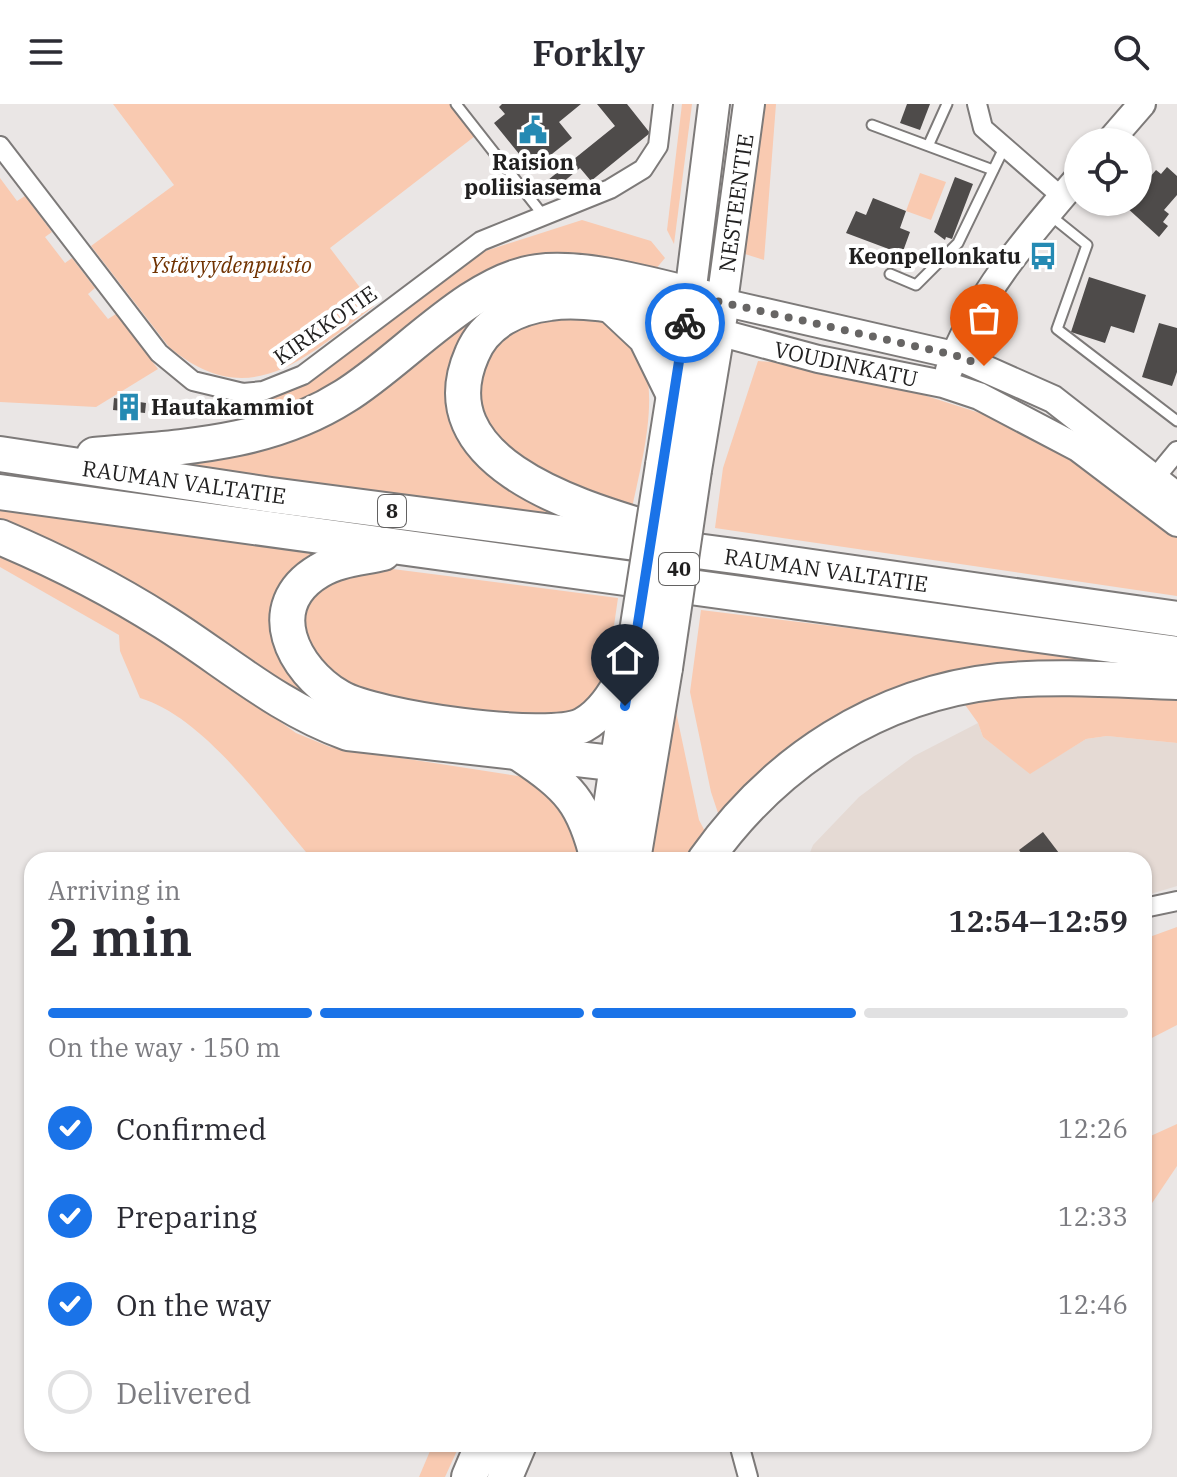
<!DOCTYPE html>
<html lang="en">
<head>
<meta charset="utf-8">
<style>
	body { margin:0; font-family:"IBM Plex Serif",serif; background:#f2f2f3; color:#2b2b33; height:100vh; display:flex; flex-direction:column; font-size:30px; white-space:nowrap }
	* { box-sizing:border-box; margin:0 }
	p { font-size:26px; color:#7c7c81 }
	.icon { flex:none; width:44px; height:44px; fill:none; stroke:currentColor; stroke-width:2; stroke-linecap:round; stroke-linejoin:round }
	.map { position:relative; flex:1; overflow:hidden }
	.details { position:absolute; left:24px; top:748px; width:1128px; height:600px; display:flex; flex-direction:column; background:#fff; border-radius:24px; box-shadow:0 2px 6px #0004 }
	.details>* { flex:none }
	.tools { position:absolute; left:1064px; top:24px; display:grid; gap:16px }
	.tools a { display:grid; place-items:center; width:88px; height:88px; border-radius:50%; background:#fff; box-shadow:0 2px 6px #0004; font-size:40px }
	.pin { position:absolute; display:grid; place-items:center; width:68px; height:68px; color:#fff; margin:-82px -34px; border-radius:50% 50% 50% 0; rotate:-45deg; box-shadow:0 0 8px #0007 }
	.pin .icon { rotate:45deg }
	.courier { position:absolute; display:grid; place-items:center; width:80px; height:80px; margin:-40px; border:6px solid #1a73e8; border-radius:50%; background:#fff; color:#222; box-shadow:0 2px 10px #0007 }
	.summary em { font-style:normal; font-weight:600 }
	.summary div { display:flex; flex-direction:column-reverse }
	.summary { display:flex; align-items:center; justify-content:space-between; height:136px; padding:0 24px }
	h1 { font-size:52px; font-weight:600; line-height:60px }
	.bar { display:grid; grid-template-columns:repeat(4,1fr); gap:12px 8px; align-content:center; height:96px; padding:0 24px }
	.bar i { height:10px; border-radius:6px; background:#e1e1e2 }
	.bar .selected { background:#1a73e8 }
	.bar p { grid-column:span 4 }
	ol { padding:0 24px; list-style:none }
	li { display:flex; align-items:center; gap:24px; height:88px }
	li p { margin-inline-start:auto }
	li .icon { padding:8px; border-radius:50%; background:#1a73e8; color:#fff; stroke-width:4 }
	li:last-child { color:#7c7c81 }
	li i { width:44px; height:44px; border:4px solid #e1e1e2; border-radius:50% }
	header { display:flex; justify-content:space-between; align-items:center; height:104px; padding:0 24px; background:#fff; font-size:36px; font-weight:600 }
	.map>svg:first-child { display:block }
</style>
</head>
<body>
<header><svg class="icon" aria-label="menu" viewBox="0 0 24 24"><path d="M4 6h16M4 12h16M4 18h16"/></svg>Forkly<svg class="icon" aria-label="search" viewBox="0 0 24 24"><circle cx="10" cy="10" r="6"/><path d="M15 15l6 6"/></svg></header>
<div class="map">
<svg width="1177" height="1373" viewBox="0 0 1177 1373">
	<rect width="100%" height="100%" fill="#eae6e5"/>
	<polygon fill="#e5dad4" points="978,619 983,633 1030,669 1086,635 1107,632 1177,639 1177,782 1144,792 1144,756 807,756 813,741 859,693 914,652"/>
	<g fill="#f9cab1">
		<path d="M113,0h343l23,29 -149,115 44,58c-68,51 -124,109 -205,41l-78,-101 83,-61z"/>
		<polygon points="682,0 692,0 674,140 667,126"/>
		<polygon points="763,0 776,0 764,156 745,150"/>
		<polygon points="920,69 946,78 931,116 906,107"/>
		<polygon points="0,74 17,97 25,92 52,128 45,133 65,159 72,154 95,184 88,190 108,215 116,210 158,265 96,303 0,298"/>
		<polygon points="582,116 651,137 665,154 655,166 557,154 313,295 219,323 262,306 238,296 266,296 316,270 473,151"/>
		<polygon points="532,185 453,294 583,418 132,357 202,350 462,210"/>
		<path d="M558,207c16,3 34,4 49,10 70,29 34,138 24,193l-71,-25 -73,-56 -12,-69 19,-29z"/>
		<polygon points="758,257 836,263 1020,322 1063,348 1131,402 1177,432 1177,492 715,424 723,364"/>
		<polygon points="0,403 339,447 282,500 353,618 0,425"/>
		<path d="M0,446l133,68 163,115 34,14 201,31 27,15 25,67h-270c-45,-51 -108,-143 -173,-162l-20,-47 -1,-16 -119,-68z"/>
		<polygon points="377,463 618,494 609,556 600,585 564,617 357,595 296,536 314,481"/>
		<polygon points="701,506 1177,564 948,575 722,721 711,688 690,588"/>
		<polygon points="1177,588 1177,639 1107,632 1086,635 1030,670 983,633 978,619 958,591"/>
		<polygon points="675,603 699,716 709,735 696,756 650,756"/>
		<polygon points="1177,823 1177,921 1144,938 1144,835"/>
		<polygon points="1177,1020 1177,1062 1144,1111 1144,1035"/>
		<polygon points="433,1340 460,1340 445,1373 419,1373"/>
	</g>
	<g fill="#4e4b4a">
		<polygon points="502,0 581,0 559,18 572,34 532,66 494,19 505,10 499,3"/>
		<polygon points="597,0 627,0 650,29 591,77 580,64 550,89 543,80 615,22"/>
		<polygon points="907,0 930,0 920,26 900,19"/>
		<polygon points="1167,63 1177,72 1177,91 1164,106 1169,110 1163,118 1168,122 1159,133 1125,102 1128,98 1138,98 1138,87 1156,66 1161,70"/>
		<polygon points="955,73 973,80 952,135 946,133 945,136 934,128"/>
		<polygon points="873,94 906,107 900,124 910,128 902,150 846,129 856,107 866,111"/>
		<polygon points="1089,173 1146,191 1134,229 1111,222 1105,239 1071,228"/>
		<polygon points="1159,219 1177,224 1177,268 1172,282 1142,273"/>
		<polygon points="114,294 146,299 145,309 113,306"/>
		<polygon points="1043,728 1062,753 1026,756 1019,746"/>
	</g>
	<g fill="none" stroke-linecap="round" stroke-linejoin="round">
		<defs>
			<g id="lane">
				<polyline points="456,0 543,111"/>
				<polyline points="872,21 993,66"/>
				<polyline points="929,40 947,0"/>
				<polyline points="1051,112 1087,141 1057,225 1177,317"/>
				<polyline points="890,170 916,181 958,139 1004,44"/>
			</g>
			<g id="street">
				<polyline points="977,0 983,24 1062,93"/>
				<polyline points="0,42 159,249 193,277 243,289 263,287 303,271 481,137 610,85 643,65 658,42 663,0"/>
				<polyline points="1149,381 1177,347"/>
				<polyline points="1144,804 1177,797"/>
				<polyline points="739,1340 748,1373"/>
			</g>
			<g id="secondary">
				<polyline points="1109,38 1142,0"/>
				<polyline points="722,198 954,251 1053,295 1177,392"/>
				<polyline points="718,228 818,255 943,280 979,292 1078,344 1177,419"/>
				<path d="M949,266c26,-73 79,-134 129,-192"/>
			</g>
			<g id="primary">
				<polyline points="690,191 714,0"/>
				<polyline points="722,198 749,0"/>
			</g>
			<g id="highway">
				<polyline points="614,204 646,234 674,291"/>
				<polyline points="0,350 271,391 742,453 1177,515"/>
				<path d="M94,351c88,-8 174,-10 251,-59 57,-35 125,-115 192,-124 55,-7 130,18 185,30l-28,168"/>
				<polyline points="663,361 689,195"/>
				<polyline points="0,388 1177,550"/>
				<path d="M647,424c-72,-22 -222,-67 -175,-174 13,-32 45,-47 78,-51 48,-7 121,14 168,29"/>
				<path d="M0,433c57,24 112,52 164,85 62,39 114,86 184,111l299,34"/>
				<path d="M383,449c-21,5 -45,6 -64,18 -59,35 -26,99 20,126 34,21 210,46 244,28 24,-13 36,-40 49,-61"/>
				<path d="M520,650c49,33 64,48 78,106"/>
				<polyline points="603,756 630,574"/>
				<polyline points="633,756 665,564"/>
				<path d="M705,756c70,-99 173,-166 294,-179 58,-6 120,-1 178,1"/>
				<polyline points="469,1373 483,1340"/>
				<polyline points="505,1373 519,1340"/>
			</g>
		</defs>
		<use href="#lane" stroke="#7d7a79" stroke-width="13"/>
		<use href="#street" stroke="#7d7a79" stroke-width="22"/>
		<use href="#secondary" stroke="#7d7a79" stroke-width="30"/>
		<use href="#primary" stroke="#7d7a79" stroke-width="34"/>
		<use href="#highway" stroke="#7d7a79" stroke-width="38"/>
		<use href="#lane" stroke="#fff" stroke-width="9"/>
		<use href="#street" stroke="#fff" stroke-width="18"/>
		<use href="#secondary" stroke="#fff" stroke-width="26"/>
		<use href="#primary" stroke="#fff" stroke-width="30"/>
		<use href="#highway" stroke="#fff" stroke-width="34"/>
		<defs>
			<g id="highway-bridge">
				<polyline points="632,560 663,361"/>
				<polyline points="665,564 694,366"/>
			</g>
		</defs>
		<use href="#highway-bridge" stroke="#7d7a79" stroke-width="38" stroke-linecap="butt"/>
		<use href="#highway-bridge" stroke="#fff" stroke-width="34"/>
	</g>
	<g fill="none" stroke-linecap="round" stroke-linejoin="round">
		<polyline stroke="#676564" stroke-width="8" stroke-dasharray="0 14.4" points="685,219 690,191 954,251 984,262"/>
		<polyline stroke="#1a73e8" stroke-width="10" points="625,602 685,219"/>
	</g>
	<defs>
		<symbol id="civic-bare" viewBox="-9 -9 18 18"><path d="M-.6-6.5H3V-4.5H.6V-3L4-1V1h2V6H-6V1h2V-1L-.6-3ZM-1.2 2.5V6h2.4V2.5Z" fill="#258ab3" stroke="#fff" stroke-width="2.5" paint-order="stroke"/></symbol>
		<symbol id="bus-bare" viewBox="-9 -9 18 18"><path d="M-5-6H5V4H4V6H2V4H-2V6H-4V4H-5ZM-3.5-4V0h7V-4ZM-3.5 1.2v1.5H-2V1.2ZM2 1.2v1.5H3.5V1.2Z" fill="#258ab3" stroke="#fff" stroke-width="2.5" paint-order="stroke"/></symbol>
		<symbol id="building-bare" viewBox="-9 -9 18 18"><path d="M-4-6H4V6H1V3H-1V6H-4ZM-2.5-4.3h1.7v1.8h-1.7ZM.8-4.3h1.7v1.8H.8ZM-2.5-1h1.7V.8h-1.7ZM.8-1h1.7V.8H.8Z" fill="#258ab3" stroke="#fff" stroke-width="2.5" paint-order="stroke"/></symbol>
	</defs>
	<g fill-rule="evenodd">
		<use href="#civic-bare" x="513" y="6" width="40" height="40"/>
		<use href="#bus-bare" x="1023" y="132" width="40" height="40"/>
		<use href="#building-bare" x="109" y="283" width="40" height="40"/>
	</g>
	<g text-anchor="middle" stroke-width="8" stroke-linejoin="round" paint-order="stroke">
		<g fill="#fff" stroke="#636262" stroke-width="2">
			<rect x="378" y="391" width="28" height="32" rx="6"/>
			<rect x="659" y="449" width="40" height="32" rx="6"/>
		</g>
		<g font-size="20" font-weight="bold" fill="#201f1f">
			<text x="392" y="414">8</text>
			<text x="679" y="472">40</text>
		</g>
		<g font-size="22" font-weight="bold" fill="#201f1f" stroke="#fff">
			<text x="533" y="66">Raision<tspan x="533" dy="25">poliisiasema</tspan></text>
			<text x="1021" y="160" text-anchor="end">Keonpellonkatu</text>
			<text x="151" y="311" text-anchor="start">Hautakammiot</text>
		</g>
		<g font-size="22" fill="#201f1f" stroke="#fff">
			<text transform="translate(736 99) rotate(-82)" y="8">NESTEENTIE</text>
			<text transform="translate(325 221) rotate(-35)" y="8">KIRKKOTIE</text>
			<text transform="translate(846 260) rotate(12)" y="8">VOUDINKATU</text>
			<text transform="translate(184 378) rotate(8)" y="8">RAUMAN VALTATIE</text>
			<text transform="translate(826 466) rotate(8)" y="8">RAUMAN VALTATIE</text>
		</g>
		<g font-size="22" font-style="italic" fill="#703200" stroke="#fff">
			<text x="231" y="169">Ystävyydenpuisto</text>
		</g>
	</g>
</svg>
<div class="tools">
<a><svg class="icon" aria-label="locate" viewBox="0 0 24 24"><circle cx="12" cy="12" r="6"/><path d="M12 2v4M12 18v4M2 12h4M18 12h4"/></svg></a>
</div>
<div class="pin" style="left:984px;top:262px;background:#ea580c"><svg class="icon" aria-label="bag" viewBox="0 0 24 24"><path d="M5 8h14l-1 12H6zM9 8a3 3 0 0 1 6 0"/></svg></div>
<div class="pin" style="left:625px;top:602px;background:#1f2937"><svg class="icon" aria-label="home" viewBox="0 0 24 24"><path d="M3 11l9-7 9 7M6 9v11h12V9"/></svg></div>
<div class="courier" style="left:685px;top:219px"><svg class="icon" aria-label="bike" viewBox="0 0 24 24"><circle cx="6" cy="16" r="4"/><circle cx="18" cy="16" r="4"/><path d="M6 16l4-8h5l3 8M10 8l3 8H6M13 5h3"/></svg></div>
<section class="details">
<div class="summary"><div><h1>2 min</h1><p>Arriving in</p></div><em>12:54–12:59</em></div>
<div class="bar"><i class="selected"></i><i class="selected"></i><i class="selected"></i><i></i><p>On the way · 150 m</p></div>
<ol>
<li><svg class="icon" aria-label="check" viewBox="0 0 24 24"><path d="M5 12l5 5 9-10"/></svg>Confirmed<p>12:26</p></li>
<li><svg class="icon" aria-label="check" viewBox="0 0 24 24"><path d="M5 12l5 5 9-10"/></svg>Preparing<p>12:33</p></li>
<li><svg class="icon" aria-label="check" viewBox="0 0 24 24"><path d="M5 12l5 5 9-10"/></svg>On the way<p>12:46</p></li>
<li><i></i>Delivered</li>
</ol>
</section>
</div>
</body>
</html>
